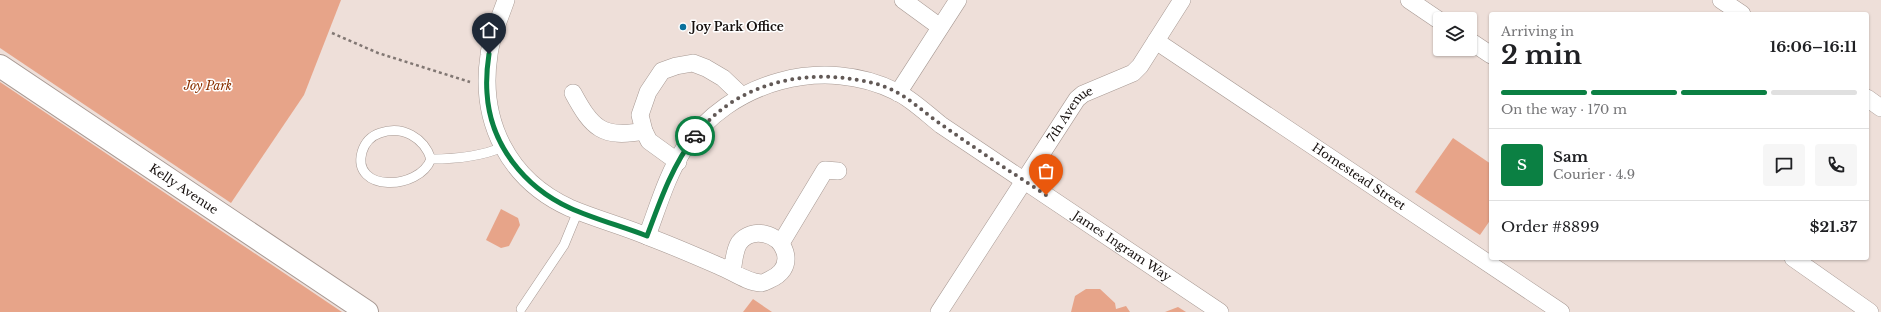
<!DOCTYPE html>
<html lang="en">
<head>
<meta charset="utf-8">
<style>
	body { margin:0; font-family:"Libre Baskerville",serif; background:#f6f6f6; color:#202124; height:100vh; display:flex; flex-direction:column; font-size:15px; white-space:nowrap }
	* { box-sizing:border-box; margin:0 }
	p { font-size:13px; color:#757577 }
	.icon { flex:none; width:22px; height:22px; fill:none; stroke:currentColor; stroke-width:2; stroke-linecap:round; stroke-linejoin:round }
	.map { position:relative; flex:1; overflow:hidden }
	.details { position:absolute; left:1489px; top:12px; width:380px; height:248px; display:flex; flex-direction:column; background:#fff; border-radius:4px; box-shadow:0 1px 3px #0004 }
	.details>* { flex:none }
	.buttons { position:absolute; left:1433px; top:12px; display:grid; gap:8px }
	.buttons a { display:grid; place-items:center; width:44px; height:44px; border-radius:4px; background:#fff; box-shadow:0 1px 3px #0004; font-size:20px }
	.pin { position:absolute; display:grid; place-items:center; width:34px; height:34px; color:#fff; margin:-41px -17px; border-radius:50% 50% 50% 0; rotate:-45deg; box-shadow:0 0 4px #0007 }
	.pin .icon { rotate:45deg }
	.courier { position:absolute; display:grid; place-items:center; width:40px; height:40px; margin:-20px; border:3px solid #0b8043; border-radius:50%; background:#fff; color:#222; box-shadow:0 1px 5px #0007 }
	.headline em { font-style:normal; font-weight:800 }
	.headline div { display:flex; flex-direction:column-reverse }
	.headline { display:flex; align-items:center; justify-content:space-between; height:68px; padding:0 12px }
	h1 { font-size:26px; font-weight:800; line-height:30px }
	.bar { display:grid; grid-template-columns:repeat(4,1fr); gap:6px 4px; align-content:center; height:48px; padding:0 12px }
	.bar i { height:5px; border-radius:3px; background:#e0e0e0 }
	.bar .on { background:#0b8043 }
	.bar p { grid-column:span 4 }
	.line { display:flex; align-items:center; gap:10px; padding:0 12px; border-top:1px solid #e0e0e0 }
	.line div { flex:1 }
	.round { display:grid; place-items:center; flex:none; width:42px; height:42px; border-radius:4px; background:#f6f6f6 }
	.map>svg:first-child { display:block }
</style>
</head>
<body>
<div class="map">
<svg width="1881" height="312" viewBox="0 0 1881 312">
	<rect width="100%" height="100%" fill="#eedfd9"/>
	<g fill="#e7a489">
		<polygon points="0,0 341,0 304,95 231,203 0,48"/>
		<polygon points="0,82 342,312 0,312"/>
		<polygon points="1453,138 1491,164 1491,219 1480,235 1415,192"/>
		<polygon points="501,209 518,218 520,225 509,246 501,248 486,240"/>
		<polygon points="1086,289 1100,289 1115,303 1116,309 1126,306 1130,312 1071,312 1075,296"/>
		<polygon points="753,299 772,312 743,312"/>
		<polygon points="1178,307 1186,312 1165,312"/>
	</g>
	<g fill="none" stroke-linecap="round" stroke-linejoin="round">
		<defs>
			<g id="lane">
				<path d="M431,159c-12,32 -80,33 -69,-7 3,-10 9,-16 18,-19 23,-8 44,5 51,26 25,0 49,-2 72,-12"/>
				<polyline points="521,309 564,245 578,211"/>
			</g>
			<g id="street">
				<path d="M506,0c-6,18 -15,36 -17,55 -10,66 19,125 81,153 26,11 53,18 79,29 24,9 47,19 70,29 13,5 27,16 42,17 3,0 6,-2 8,-3 12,-5 20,-14 16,-28 -6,-19 -33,-26 -46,-9 -5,8 -5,19 -7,29"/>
				<polyline points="903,0 940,27"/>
				<polyline points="1409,0 1440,21"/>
				<polyline points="1721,0 1742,14"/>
				<path id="s1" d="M1156,41l405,271"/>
				<polyline points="1470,41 1491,55"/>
				<path d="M573,93c19,35 29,46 71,38"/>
				<polyline points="898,93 958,0"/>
				<polyline points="1867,98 1881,108"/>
				<polyline points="678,162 649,141 644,131 640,115 648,92 662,71 676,66 693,63 706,68 723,78 742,96"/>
				<path id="s2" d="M647,236c11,-29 20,-61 37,-87 45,-68 140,-94 213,-57 16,8 30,22 44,33l279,187"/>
				<polyline points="781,243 825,170 838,171"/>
				<polyline points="1793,258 1870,312"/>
				<path id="s3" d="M939,312l138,-213 6,-5 50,-21 7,-7 42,-66"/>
			</g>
			<g id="secondary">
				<path id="s4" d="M0,66l367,246"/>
			</g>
		</defs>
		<use href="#lane" stroke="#a79993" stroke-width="10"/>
		<use href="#street" stroke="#a79993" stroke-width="18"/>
		<use href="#secondary" stroke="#a79993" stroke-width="24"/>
		<polyline stroke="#817773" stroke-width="2.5" stroke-dasharray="3 3" stroke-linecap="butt" points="332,33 378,53 470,82"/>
		<use href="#lane" stroke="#fff" stroke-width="9"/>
		<use href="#street" stroke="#fff" stroke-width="17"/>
		<use href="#secondary" stroke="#fff" stroke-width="22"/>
	</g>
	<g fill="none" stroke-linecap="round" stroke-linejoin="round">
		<path stroke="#625956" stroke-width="4" stroke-dasharray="0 7.2" d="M695,136c37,-48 98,-66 157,-57 15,2 33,6 46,14 16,9 29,22 44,32 34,24 69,47 104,70"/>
		<path stroke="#0b8043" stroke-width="5" d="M489,54c-2,13 -3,26 -2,39 3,51 37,94 83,115 24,11 51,18 77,28 13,-35 25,-70 48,-100"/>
	</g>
	<circle fill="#08709d" stroke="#fff" stroke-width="1.5" cx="683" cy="27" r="4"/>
	<g text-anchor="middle" stroke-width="3" stroke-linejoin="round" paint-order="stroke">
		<g font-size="12" font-weight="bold" fill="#17110f" stroke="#fff" text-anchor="start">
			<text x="691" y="31">Joy Park Office</text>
		</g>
		<g font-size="12" font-style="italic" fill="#8b3100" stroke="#fff">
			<text x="208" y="90">Joy Park</text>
		</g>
		<g font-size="12" fill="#17110f" stroke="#fff">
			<text dy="4" stroke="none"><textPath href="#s3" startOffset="238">7th Avenue</textPath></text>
			<text dy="4" stroke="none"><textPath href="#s1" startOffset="244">Homestead Street</textPath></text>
			<text dy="4" stroke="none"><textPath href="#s4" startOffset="221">Kelly Avenue</textPath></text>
			<text dy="4" stroke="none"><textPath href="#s2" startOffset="608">James Ingram Way</textPath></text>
		</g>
	</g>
</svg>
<div class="buttons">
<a><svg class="icon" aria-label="layers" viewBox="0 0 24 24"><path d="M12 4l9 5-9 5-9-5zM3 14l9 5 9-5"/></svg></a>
</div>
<div class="pin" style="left:1046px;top:195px;background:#ea580c"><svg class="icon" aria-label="bag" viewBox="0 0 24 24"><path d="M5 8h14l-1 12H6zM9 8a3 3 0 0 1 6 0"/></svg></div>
<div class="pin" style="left:489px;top:54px;background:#1f2937"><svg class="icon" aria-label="home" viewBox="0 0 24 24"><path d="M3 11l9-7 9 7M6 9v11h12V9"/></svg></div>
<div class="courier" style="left:695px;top:136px"><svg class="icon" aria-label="car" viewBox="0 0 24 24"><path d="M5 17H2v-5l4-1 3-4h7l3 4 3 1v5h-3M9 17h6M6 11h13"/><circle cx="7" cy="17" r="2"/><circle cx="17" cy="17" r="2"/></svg></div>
<section class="details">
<div class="headline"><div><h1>2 min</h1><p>Arriving in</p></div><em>16:06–16:11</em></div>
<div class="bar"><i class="on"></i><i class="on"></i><i class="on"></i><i></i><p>On the way · 170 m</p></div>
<div class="line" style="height:72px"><b class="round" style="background:#0b8043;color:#fff">S</b><div><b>Sam</b><p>Courier · 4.9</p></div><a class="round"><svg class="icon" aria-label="chat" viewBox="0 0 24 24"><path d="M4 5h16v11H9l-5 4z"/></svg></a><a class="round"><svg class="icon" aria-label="phone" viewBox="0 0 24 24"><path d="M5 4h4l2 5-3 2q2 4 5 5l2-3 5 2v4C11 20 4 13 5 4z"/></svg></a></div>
<div class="line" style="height:52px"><div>Order #8899</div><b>$21.37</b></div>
</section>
</div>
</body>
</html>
